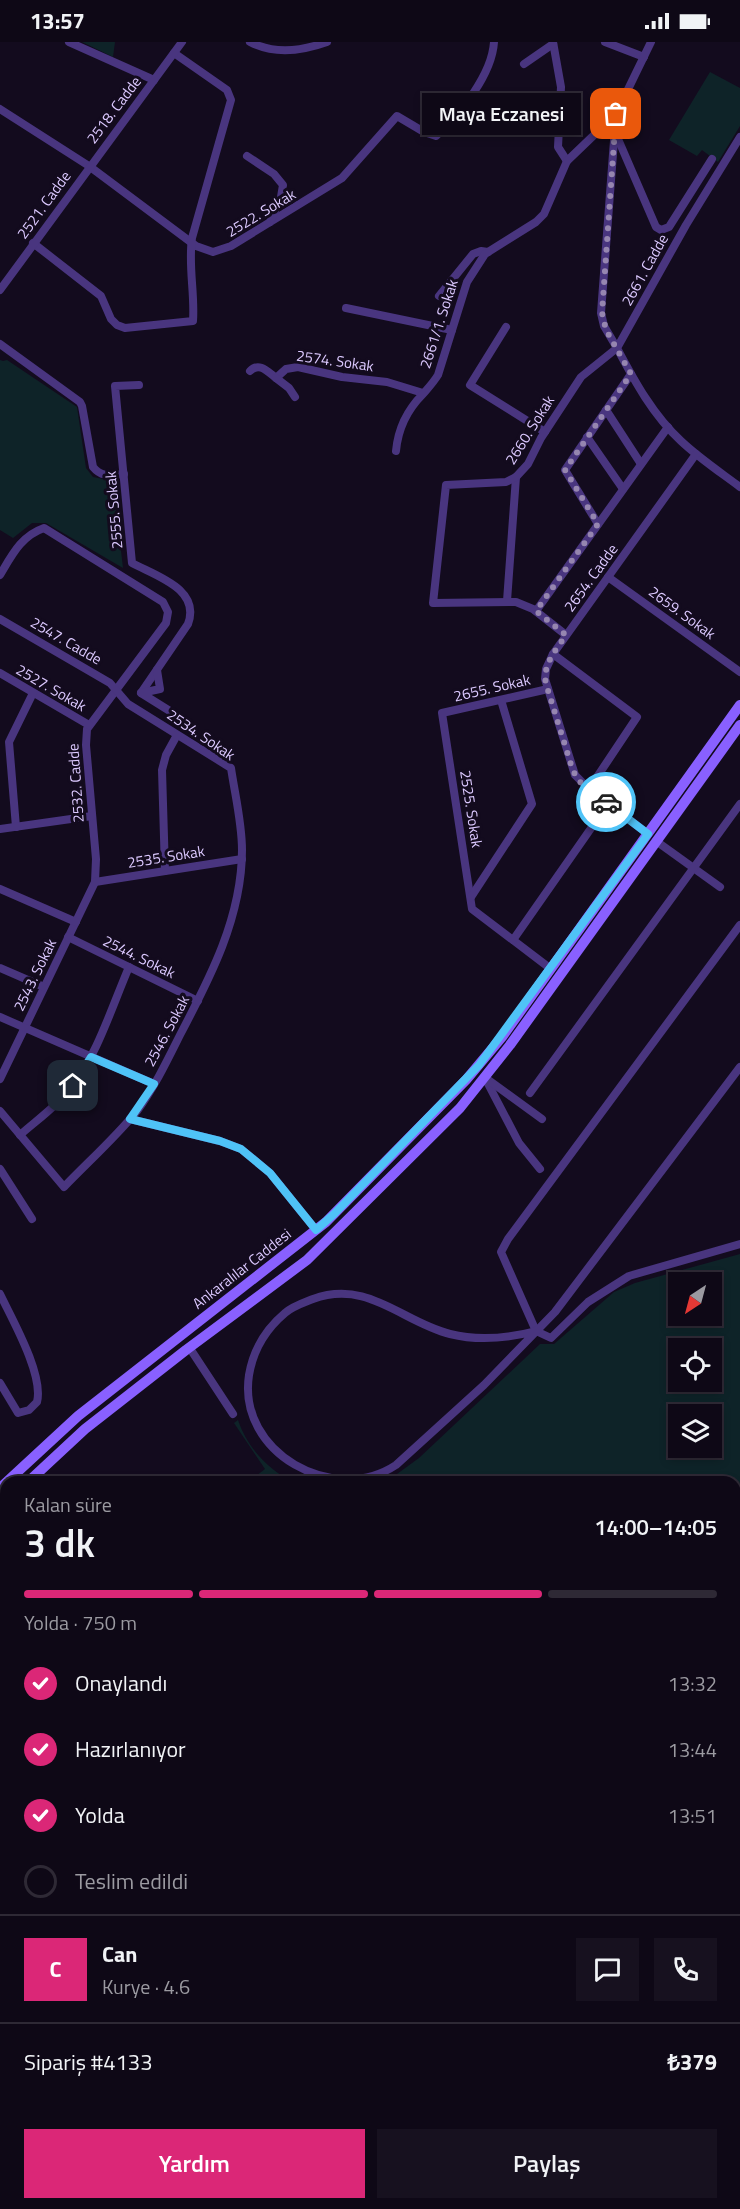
<!DOCTYPE html>
<html lang="tr">
<head>
<meta charset="utf-8">
<style>
	body { margin:0; font-family:"Titillium Web",sans-serif; background:#17111f; color:#f1f3f6; height:100vh; display:flex; flex-direction:column; font-size:22px; white-space:nowrap }
	* { box-sizing:border-box; margin:0 }
	p { font-size:20px; color:#9b9aa1 }
	.icon { flex:none; width:33px; height:33px; fill:none; stroke:currentColor; stroke-width:2; stroke-linecap:round; stroke-linejoin:round }
	.map { position:relative; flex:1; overflow:hidden }
	.details { position:absolute; left:0px; top:1434px; width:741px; height:734px; display:flex; flex-direction:column; background:#0e0816; border-radius:18px 18px 0 0; box-shadow:0 3px 9px #0003,0 0 0 2px #2e2935 }
	.details>* { flex:none }
	.needle { width:39px; rotate:216deg }
	.controls { position:absolute; left:668px; top:1230px; display:grid; gap:12px }
	.controls a { display:grid; place-items:center; width:54px; height:54px; border-radius:0px; background:#0e0816; box-shadow:0 3px 9px #0003,0 0 0 2px #2e2935; font-size:30px }
	.pin { position:absolute; display:grid; place-items:center; width:51px; height:51px; color:#fff; margin:-26px; border-radius:12px; box-shadow:0 3px 9px #0006 }
	.courier { position:absolute; display:grid; place-items:center; width:60px; height:60px; margin:-30px; border:4px solid #4fc3f7; border-radius:50%; background:#fff; color:#222; box-shadow:0 2px 8px #0007 }
	.bubble { position:absolute; height:42px; border-radius:0px; background:#0e0816; box-shadow:0 3px 9px #0003,0 0 0 2px #2e2935; font-size:20px; font-weight:600; line-height:42px; text-align:center }
	.overview em { font-style:normal; font-weight:600 }
	.overview div { display:flex; flex-direction:column-reverse }
	.overview { display:flex; align-items:center; justify-content:space-between; height:102px; padding:0 24px }
	h1 { font-size:39px; font-weight:600; line-height:45px }
	.bar { display:grid; grid-template-columns:repeat(4,1fr); gap:9px 6px; align-content:center; height:72px; padding:0 24px }
	.bar i { height:8px; border-radius:4px; background:#2e2935 }
	.bar .active { background:#db2777 }
	.bar p { grid-column:span 4 }
	.line { display:flex; align-items:center; gap:15px; padding:0 24px; border-top:2px solid #2e2935 }
	.line div { flex:1 }
	.round { display:grid; place-items:center; flex:none; width:63px; height:63px; border-radius:0px; background:#17111f }
	ol { padding:0 24px; list-style:none }
	li { display:flex; align-items:center; gap:18px; height:66px }
	li p { margin-inline-start:auto }
	li .icon { padding:6px; border-radius:50%; background:#db2777; color:#fff; stroke-width:4 }
	li:last-child { color:#9b9aa1 }
	li i { width:33px; height:33px; border:3px solid #2e2935; border-radius:50% }
	.cta { display:flex; gap:12px; margin-top:auto; padding:12px 24px }
	.cta a { flex:1; height:69px; border-radius:0px; background:#db2777; color:#fff; font-size:24px; font-weight:600; line-height:69px; text-align:center }
	.cta a+a { background:#17111f; color:#f1f3f6 }
	.status { display:flex; justify-content:space-between; align-items:center; height:42px; padding:0 30px; background:#0e0816; direction:ltr }
	.status svg { height:16px; fill:currentColor }
	.map>svg:first-child { display:block }
</style>
</head>
<body>
<div class="status"><b>13:57</b><svg viewBox="0 0 49 12"><path d="M0 12V9h3v3zM5 12V6h3v6zM10 12V3h3v9zM15 12V0h3v12zM26 1h20v11H26zM47 4h2v5h-2z"/></svg></div>
<div class="map">
<svg width="740" height="2167" viewBox="0 0 740 2167">
	<rect width="100%" height="100%" fill="#130b1e"/>
	<g fill="#0e2328" fill-rule="evenodd">
		<polygon points="82,0 115,0 113,15"/>
		<polygon points="710,30 740,46 740,84 718,120 702,108 697,114 669,98"/>
		<polygon points="0,318 3,319 7,318 77,365 86,426 93,435 113,439 123,526 46,481 32,481 13,496 0,488"/>
		<path d="M740,1212v252l-4,2 1,14 3,2v165h-5v-207h-349l33,-24 121,-114h14l60,-52 21,-9zM678,1240h33v34h-33zM678,1306h33v34h-33zM711,1372v34h-33v-34z"/>
		<path d="M238,1378c9,27 30,50 56,62h-46l17,-13 -31,-46z"/>
		<polygon points="735,1853 740,1853 740,1898 735,1899"/>
		<polygon points="0,1885 6,1885 6,1926 0,1927"/>
		<polygon points="0,2055 6,2056 6,2162 330,2162 332,2167 0,2167"/>
	</g>
	<g fill="none" stroke-linecap="round" stroke-linejoin="round">
		<g stroke="#49357f" stroke-width="8">
			<polyline points="69,0 154,38"/>
			<path d="M250,0c25,13 52,9 77,0"/>
			<polyline points="553,0 561,45 558,105 567,119"/>
			<polyline points="605,0 644,15"/>
			<polyline points="524,22 553,2"/>
			<path d="M0,67l89,57 107,80 17,6 18,-6 111,-68 55,-62 27,16 12,4c24,-22 56,-61 58,-94"/>
			<polyline points="615,90 656,185 661,188 669,185 712,117"/>
			<path d="M740,95l-54,88 -69,123c18,34 36,67 64,93 18,17 39,31 59,46"/>
			<polyline points="247,114 274,132 283,143 281,155 270,180"/>
			<path d="M33,201l68,53 10,23 6,6 8,3 68,-7c2,-28 -5,-55 -1,-83l39,-138 -4,-10 -53,-37"/>
			<polyline points="0,248 182,0"/>
			<polyline points="439,254 473,212 481,209 488,210"/>
			<polyline points="346,266 452,288"/>
			<polyline points="506,285 470,343 545,390"/>
			<path d="M0,302l80,58 2,4 11,61c9,11 18,8 31,7"/>
			<path d="M250,329c9,-9 17,0 26,7l10,-9 12,-2 44,10 45,5 36,11"/>
			<polyline points="276,336 289,346 295,355"/>
			<path d="M139,343l-24,1 17,177c24,13 69,26 56,61l-47,69"/>
			<polyline points="606,368 641,422"/>
			<polyline points="587,395 623,447"/>
			<path d="M396,409c2,-22 11,-41 27,-57 6,-7 10,-11 15,-19l29,-93 18,-28 51,-32 8,-8 23,-53 49,-47 35,-72"/>
			<polyline points="598,482 565,428 631,332"/>
			<path d="M0,533c12,-20 21,-39 44,-47l119,74 5,10 -2,11 -79,106 -1,16 10,114 -1,23 -95,197"/>
			<polyline points="608,535 740,630"/>
			<polyline points="507,559 516,435"/>
			<polyline points="536,569 668,385"/>
			<path d="M0,577l110,64 18,21 103,64c4,27 11,55 11,82 0,67 -32,128 -62,185 -13,26 -26,53 -43,76 -22,27 -49,51 -73,76l-64,-76"/>
			<polyline points="566,593 533,567 516,560 433,561 446,443 506,440 516,435 528,422 541,396 581,335 617,306 604,284 601,271 616,72"/>
			<polyline points="553,612 637,675 589,747"/>
			<polyline points="157,628 160,647 141,651 173,671"/>
			<polyline points="0,631 89,683"/>
			<polyline points="548,647 442,671 472,867 551,927"/>
			<polyline points="16,785 9,700 33,651"/>
			<polyline points="0,787 92,774"/>
			<polyline points="648,792 589,747 575,733 545,637 546,627 553,612 696,412"/>
			<polyline points="656,799 720,845"/>
			<polyline points="165,829 162,728 166,713 177,693"/>
			<polyline points="95,840 242,817"/>
			<polyline points="0,847 76,880"/>
			<polyline points="471,855 532,762 501,658"/>
			<polyline points="740,883 508,1197 501,1210 536,1289 551,1296 588,1260 629,1234 740,1202"/>
			<polyline points="68,895 198,959"/>
			<polyline points="513,898 608,762"/>
			<polyline points="0,926 44,945"/>
			<polyline points="0,975 154,1042"/>
			<polyline points="485,1036 519,1101 540,1127"/>
			<polyline points="487,1037 542,1077"/>
			<polyline points="530,1051 740,762"/>
			<polyline points="130,1077 220,1099 241,1107 270,1131 316,1188"/>
			<path d="M20,1093c17,-15 37,-29 51,-47 25,-30 42,-84 58,-121"/>
			<polyline points="0,1127 32,1177"/>
			<path d="M0,1252c12,25 44,81 37,108l-8,8 -11,3 -18,-30"/>
			<path d="M536,1289c-27,7 -58,10 -86,3 -48,-12 -82,-55 -137,-35 -10,4 -20,7 -28,14 -19,16 -32,38 -36,62 -12,78 85,131 147,90l88,-80 71,-73 185,-245"/>
			<polyline points="189,1305 233,1372"/>
			<polyline points="735,1651 740,1651"/>
			<polyline points="0,1663 6,1654"/>
			<polyline points="735,1700 740,1700"/>
			<polyline points="735,1720 740,1720"/>
			<polyline points="0,1731 6,1722"/>
			<polyline points="0,1740 6,1745"/>
			<polyline points="735,1777 740,1777"/>
			<polyline points="0,1789 6,1793"/>
			<polyline points="735,1845 740,1845"/>
			<polyline points="0,1878 6,1878"/>
			<polyline points="735,1988 740,1988"/>
			<polyline points="348,2162 350,2167"/>
			<polyline points="734,2162 740,2165"/>
		</g>
		<g stroke="#8960ff" stroke-width="10">
			<polyline points="28,1440 85,1387 186,1308 307,1218 460,1066 510,1003 740,683"/>
			<polyline points="0,1446 78,1374 326,1180 466,1038 502,995 740,663"/>
			<polyline points="0,1472 6,1465"/>
		</g>
		<g stroke="#ff4471" stroke-width="14">
			<polyline points="735,1910 740,1909"/>
			<polyline points="0,1933 6,1933"/>
			<polyline points="735,1939 740,1940"/>
			<polyline points="0,1945 6,1945"/>
			<polyline points="0,1964 6,1964"/>
			<polyline points="0,1975 6,1974"/>
		</g>
	</g>
	<g fill="none" stroke-linecap="round" stroke-linejoin="round">
		<path stroke="#9686b0" stroke-width="6" stroke-dasharray="0 10.8" d="M606,760l-25,-19 -8,-12 -27,-87c-4,-19 10,-34 20,-49l-30,-24 62,-87 -33,-54 66,-96 -25,-44 -4,-17 14,-199"/>
		<polyline stroke="#4fc3f7" stroke-width="8" points="73,1044 91,1015 154,1042 130,1077 220,1099 241,1107 270,1131 316,1188 334,1172 479,1023 648,792 606,760"/>
	</g>
	<g text-anchor="middle" stroke-width="6" stroke-linejoin="round" paint-order="stroke">
		<g font-size="15" fill="#dcc9ff" stroke="#130b1e">
			<text transform="translate(114 68) rotate(-53)" y="5">2518. Cadde</text>
			<text transform="translate(44 163) rotate(-54)" y="5">2521. Cadde</text>
			<text transform="translate(261 171) rotate(-31)" y="5">2522. Sokak</text>
			<text transform="translate(645 228) rotate(-61)" y="5">2661. Cadde</text>
			<text transform="translate(439 282) rotate(-72)" y="5">2661/1. Sokak</text>
			<text transform="translate(335 319) rotate(8)" y="5">2574. Sokak</text>
			<text transform="translate(530 388) rotate(-58)" y="5">2660. Sokak</text>
			<text transform="translate(114 468) rotate(-95)" y="5">2555. Sokak</text>
			<text transform="translate(591 536) rotate(-54)" y="5">2654. Cadde</text>
			<text transform="translate(682 571) rotate(36)" y="5">2659. Sokak</text>
			<text transform="translate(66 599) rotate(30)" y="5">2547. Cadde</text>
			<text transform="translate(51 646) rotate(30)" y="5">2527. Sokak</text>
			<text transform="translate(492 646) rotate(-13)" y="5">2655. Sokak</text>
			<text transform="translate(201 693) rotate(34)" y="5">2534. Sokak</text>
			<text transform="translate(76 741) rotate(-94)" y="5">2532. Cadde</text>
			<text transform="translate(471 767) rotate(81)" y="5">2525. Sokak</text>
			<text transform="translate(166 815) rotate(-9)" y="5">2535. Sokak</text>
			<text transform="translate(139 915) rotate(26)" y="5">2544. Sokak</text>
			<text transform="translate(35 933) rotate(-64)" y="5">2543. Sokak</text>
			<text transform="translate(167 989) rotate(-62)" y="5">2546. Sokak</text>
			<text transform="translate(242 1227) rotate(-38)" y="5">Ankaralılar Caddesi</text>
		</g>
	</g>
</svg>
<div class="controls">
<a><svg class="needle" viewBox="-14 -14 28 28"><path d="M0-13l5 13h-10z" fill="#e53935"/><path d="M0 13l5-13h-10z" fill="#9b9aa1"/></svg></a>
<a><svg class="icon" aria-label="locate" viewBox="0 0 24 24"><circle cx="12" cy="12" r="6"/><path d="M12 2v4M12 18v4M2 12h4M18 12h4"/></svg></a>
<a><svg class="icon" aria-label="layers" viewBox="0 0 24 24"><path d="M12 4l9 5-9 5-9-5zM3 14l9 5 9-5"/></svg></a>
</div>
<div class="pin" style="left:616px;top:72px;background:#ea580c"><svg class="icon" aria-label="bag" viewBox="0 0 24 24"><path d="M5 8h14l-1 12H6zM9 8a3 3 0 0 1 6 0"/></svg></div>
<div class="pin" style="left:73px;top:1044px;background:#1f2937"><svg class="icon" aria-label="home" viewBox="0 0 24 24"><path d="M3 11l9-7 9 7M6 9v11h12V9"/></svg></div>
<div class="courier" style="left:606px;top:760px"><svg class="icon" aria-label="car" viewBox="0 0 24 24"><path d="M5 17H2v-5l4-1 3-4h7l3 4 3 1v5h-3M9 17h6M6 11h13"/><circle cx="7" cy="17" r="2"/><circle cx="17" cy="17" r="2"/></svg></div>
<div class="bubble" style="left:422px;top:51px;width:159px">Maya Eczanesi</div>
<section class="details">
<div class="overview"><div><h1>3 dk</h1><p>Kalan süre</p></div><em>14:00–14:05</em></div>
<div class="bar"><i class="active"></i><i class="active"></i><i class="active"></i><i></i><p>Yolda · 750 m</p></div>
<ol>
<li><svg class="icon" aria-label="check" viewBox="0 0 24 24"><path d="M5 12l5 5 9-10"/></svg>Onaylandı<p>13:32</p></li>
<li><svg class="icon" aria-label="check" viewBox="0 0 24 24"><path d="M5 12l5 5 9-10"/></svg>Hazırlanıyor<p>13:44</p></li>
<li><svg class="icon" aria-label="check" viewBox="0 0 24 24"><path d="M5 12l5 5 9-10"/></svg>Yolda<p>13:51</p></li>
<li><i></i>Teslim edildi</li>
</ol>
<div class="line" style="height:108px"><b class="round" style="background:#db2777;color:#fff">C</b><div><b>Can</b><p>Kurye · 4.6</p></div><a class="round"><svg class="icon" aria-label="chat" viewBox="0 0 24 24"><path d="M4 5h16v11H9l-5 4z"/></svg></a><a class="round"><svg class="icon" aria-label="phone" viewBox="0 0 24 24"><path d="M5 4h4l2 5-3 2q2 4 5 5l2-3 5 2v4C11 20 4 13 5 4z"/></svg></a></div>
<div class="line" style="height:78px"><div>Sipariş #4133</div><b>₺379</b></div>
<div class="cta"><a>Yardım</a><a>Paylaş</a></div>
</section>
</div>
</body>
</html>
